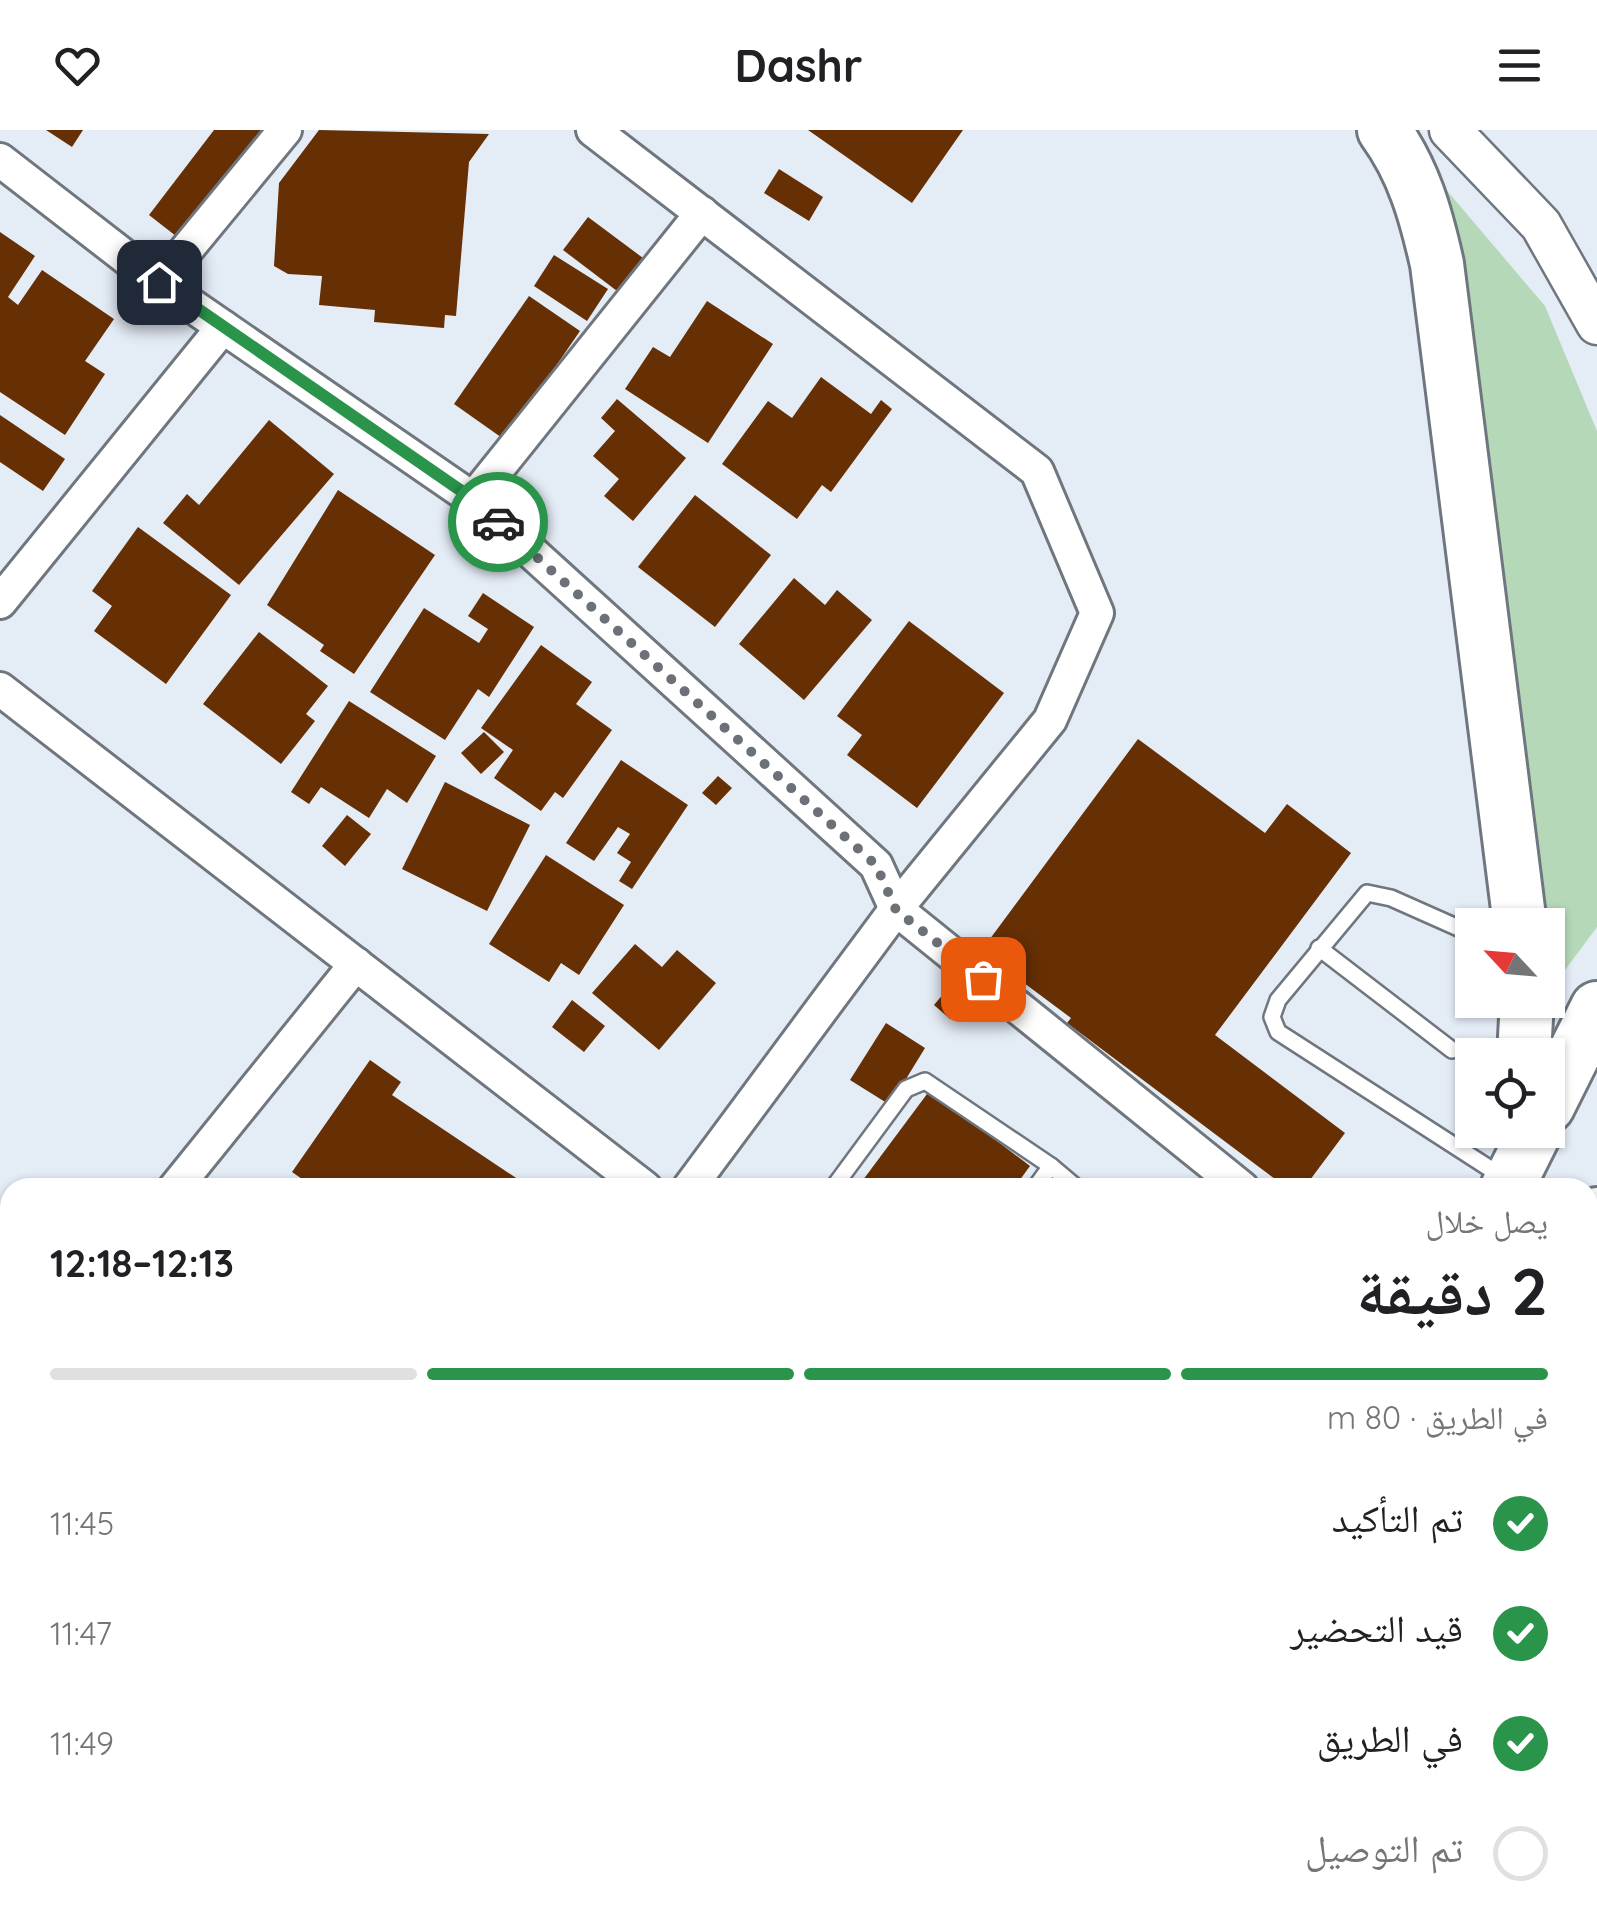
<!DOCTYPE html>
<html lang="ar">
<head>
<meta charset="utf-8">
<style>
	body { margin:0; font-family:Quicksand,"Noto Naskh Arabic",sans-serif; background:#f6f6f6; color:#202124; direction:rtl; height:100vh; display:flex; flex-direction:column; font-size:38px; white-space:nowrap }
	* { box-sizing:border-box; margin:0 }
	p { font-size:32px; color:#757577 }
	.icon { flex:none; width:55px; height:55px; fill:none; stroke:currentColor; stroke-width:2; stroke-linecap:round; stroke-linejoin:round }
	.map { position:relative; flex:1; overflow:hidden; direction:ltr }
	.panel { position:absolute; left:0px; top:1048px; width:1598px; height:752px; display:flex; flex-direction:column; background:#fff; border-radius:30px 30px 0 0; box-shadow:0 2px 8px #0004; direction:rtl }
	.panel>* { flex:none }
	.needle { width:65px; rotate:296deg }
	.fabs { position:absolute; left:1455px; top:778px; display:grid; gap:20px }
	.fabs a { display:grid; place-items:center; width:110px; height:110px; border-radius:0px; background:#fff; box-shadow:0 2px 8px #0004; font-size:50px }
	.pin { position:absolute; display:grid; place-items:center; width:85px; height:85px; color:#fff; margin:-42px; border-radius:20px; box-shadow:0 5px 15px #0006 }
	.courier { position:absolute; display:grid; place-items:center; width:100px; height:100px; margin:-50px; border:8px solid #2a944b; border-radius:50%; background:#fff; color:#222; box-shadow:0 2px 12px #0007 }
	.overview em { font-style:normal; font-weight:800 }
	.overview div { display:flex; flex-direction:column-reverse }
	.overview { display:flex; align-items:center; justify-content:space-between; height:170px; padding:0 50px }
	h1 { font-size:65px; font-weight:800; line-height:75px }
	.bar { display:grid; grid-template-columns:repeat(4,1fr); gap:15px 10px; align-content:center; height:120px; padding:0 50px }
	.bar i { height:12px; border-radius:8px; background:#e0e0e0 }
	.bar .current { background:#2a944b }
	.bar p { grid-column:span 4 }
	ol { padding:0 50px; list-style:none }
	li { display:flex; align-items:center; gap:30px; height:110px }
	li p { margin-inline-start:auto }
	li .icon { padding:10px; border-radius:50%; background:#2a944b; color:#fff; stroke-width:4 }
	li:last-child { color:#757577 }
	li i { width:55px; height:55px; border:5px solid #e0e0e0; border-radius:50% }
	header { display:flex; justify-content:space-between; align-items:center; height:130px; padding:0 50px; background:#fff; font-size:45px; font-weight:800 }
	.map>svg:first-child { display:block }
</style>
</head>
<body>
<header><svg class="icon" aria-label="menu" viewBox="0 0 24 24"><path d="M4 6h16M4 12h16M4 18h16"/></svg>Dashr<svg class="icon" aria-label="heart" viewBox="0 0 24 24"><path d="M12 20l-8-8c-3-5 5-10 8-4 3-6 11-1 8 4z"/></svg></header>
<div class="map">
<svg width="1597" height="1799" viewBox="0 0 1597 1799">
	<rect width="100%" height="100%" fill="#e4ecf6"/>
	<polygon fill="#b5d9b8" points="1443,56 1545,176 1597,301 1597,797 1551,859 1548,795 1543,795"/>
	<g fill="#662f04">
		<polygon points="46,0 83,0 72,17"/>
		<polygon points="214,0 264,0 181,110 149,85"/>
		<polygon points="319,0 489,4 469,32 456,186 445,185 444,198 374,192 375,180 319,175 322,146 288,144 274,136 279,53"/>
		<polygon points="808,0 963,0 912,73"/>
		<polygon points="779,39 823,67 809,91 764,63"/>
		<polygon points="588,87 647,131 621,164 563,120"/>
		<polygon points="0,102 35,126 8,167 18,175 42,140 114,189 85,231 105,244 65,305 0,262"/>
		<polygon points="554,125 608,159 587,191 534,156"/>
		<polygon points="529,166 580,201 505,310 454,274"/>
		<polygon points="707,171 773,214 708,313 625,259 653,217 670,227"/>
		<polygon points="821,247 871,284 881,270 892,279 831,362 822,355 797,389 722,334 768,271 792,288"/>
		<polygon points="617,269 686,328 633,391 604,366 619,349 593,326 615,301 601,288"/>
		<polygon points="0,285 65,329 43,361 0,332"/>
		<polygon points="269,290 334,344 239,455 163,393 187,364 199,375"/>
		<polygon points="338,360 435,425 354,544 320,521 324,515 267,475"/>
		<polygon points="695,365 771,425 715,497 638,437"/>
		<polygon points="138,397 231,465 166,554 94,501 112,476 92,461"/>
		<polygon points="794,448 825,475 837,460 872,490 804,570 739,514"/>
		<polygon points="483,463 534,497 489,567 478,559 445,610 370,562 424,478 479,513 488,499 468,486"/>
		<polygon points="909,491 1004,563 917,678 847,625 862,605 837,586"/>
		<polygon points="259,502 328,556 306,584 315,591 281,634 203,574"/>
		<polygon points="541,515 592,552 576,574 612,600 563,668 555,662 541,681 494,648 513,620 481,598"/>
		<polygon points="349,571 436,626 407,673 387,659 369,688 321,657 309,674 291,662"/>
		<polygon points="484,602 504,622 481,644 461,623"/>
		<polygon points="1138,609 1265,703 1287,674 1351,723 1215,905 1345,1003 1304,1058 1287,1058 1067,893 1071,888 981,821"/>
		<polygon points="621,630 688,675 632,759 619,751 631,732 617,723 630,704 618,697 594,731 566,713"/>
		<polygon points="718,646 732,658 716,675 702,663"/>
		<polygon points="445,652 530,695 487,781 402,739"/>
		<polygon points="347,685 371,704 345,736 322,716"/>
		<polygon points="546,725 624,775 579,845 561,833 549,852 489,814"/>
		<polygon points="635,814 662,837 677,820 716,853 659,920 592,863"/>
		<polygon points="949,857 966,871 950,889 934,875"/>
		<polygon points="572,870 605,896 584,922 552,897"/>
		<polygon points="886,893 925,918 890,975 850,950"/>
		<polygon points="370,930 401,952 392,965 531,1058 315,1058 292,1042"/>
		<polygon points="930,960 1030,1036 1014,1058 857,1058"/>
		<polygon points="10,1334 10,1447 0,1440 0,1348"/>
		<polygon points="1597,1470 1597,1518 1588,1512 1588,1488"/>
		<polygon points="1597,1576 1597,1729 1588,1722 1588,1589"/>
		<polygon points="0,1588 10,1595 10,1618 4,1626 0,1623"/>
		<polygon points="0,1633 10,1640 10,1712 0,1725"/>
		<polygon points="0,1777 10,1790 30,1799 0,1799"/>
		<polygon points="46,1790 128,1790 121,1799 59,1799"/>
		<polygon points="669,1790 745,1790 757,1799 663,1799"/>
		<polygon points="785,1790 948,1790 941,1799 797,1799"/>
	</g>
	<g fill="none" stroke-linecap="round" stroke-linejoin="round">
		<defs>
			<g id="service">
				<polyline points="1472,804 1391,768 1367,763 1278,870 1272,887 1278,902 1492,1040"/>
				<polyline points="1319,818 1452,920"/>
				<polyline points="1051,1036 1077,1058"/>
				<polyline points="833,1058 906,959 925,951 1051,1036 1035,1058"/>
			</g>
			<g id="minor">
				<polyline points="593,0 1037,341 1097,483 1050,590 896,779 689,1058"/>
				<polyline points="0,30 159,153 473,369 876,735 896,779 1242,1058"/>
				<polyline points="159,153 285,0"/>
				<polyline points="473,369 702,83"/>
				<polyline points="0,472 223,197"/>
				<polyline points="0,559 645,1058"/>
				<polyline points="175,1058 356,834"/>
				<polyline points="0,1273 10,1261"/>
				<polyline points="1588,1525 1597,1531"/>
				<polyline points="0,1539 10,1547"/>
				<polyline points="1588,1729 1597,1736"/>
				<polyline points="328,1790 340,1799"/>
				<polyline points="569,1799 577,1790"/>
			</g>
			<polyline id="tertiary" points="1450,0 1541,95 1597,194"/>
			<g id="primary">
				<path d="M1384,0c30,41 42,85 53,134l83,661"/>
				<polyline points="1524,925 1527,870"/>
				<polyline points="1548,976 1597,878"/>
				<polyline points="1507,1058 1536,1000"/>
				<polyline points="1588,1103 1597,1084"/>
				<polyline points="1146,1799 1151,1790"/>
				<polyline points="1240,1799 1245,1790"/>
			</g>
		</defs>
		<use href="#service" stroke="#6f767e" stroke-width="20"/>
		<use href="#minor" stroke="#6f767e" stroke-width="38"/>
		<use href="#tertiary" stroke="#6f767e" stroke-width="45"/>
		<use href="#primary" stroke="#6f767e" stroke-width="58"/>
		<use href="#service" stroke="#fff" stroke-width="15"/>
		<use href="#minor" stroke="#fff" stroke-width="32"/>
		<use href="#tertiary" stroke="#fff" stroke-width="40"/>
		<use href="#primary" stroke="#fff" stroke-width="52"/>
	</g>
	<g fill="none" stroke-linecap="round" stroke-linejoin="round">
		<polyline stroke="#6c7177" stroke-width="10" stroke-dasharray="0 18" points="498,392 876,735 896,780 983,849"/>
		<polyline stroke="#2a944b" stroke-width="12" points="159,152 473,369 498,392"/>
	</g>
</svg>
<div class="fabs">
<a><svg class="needle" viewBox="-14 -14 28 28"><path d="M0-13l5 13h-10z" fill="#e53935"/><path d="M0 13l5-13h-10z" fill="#757577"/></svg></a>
<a><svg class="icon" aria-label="locate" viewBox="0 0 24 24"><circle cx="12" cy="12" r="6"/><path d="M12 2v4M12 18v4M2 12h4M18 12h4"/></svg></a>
</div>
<div class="pin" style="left:983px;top:849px;background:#ea580c"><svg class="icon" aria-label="bag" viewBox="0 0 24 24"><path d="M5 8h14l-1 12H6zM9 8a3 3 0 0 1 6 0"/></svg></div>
<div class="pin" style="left:159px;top:152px;background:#1f2937"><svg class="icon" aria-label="home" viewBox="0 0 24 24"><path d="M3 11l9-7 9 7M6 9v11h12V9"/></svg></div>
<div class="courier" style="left:498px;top:392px"><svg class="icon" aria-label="car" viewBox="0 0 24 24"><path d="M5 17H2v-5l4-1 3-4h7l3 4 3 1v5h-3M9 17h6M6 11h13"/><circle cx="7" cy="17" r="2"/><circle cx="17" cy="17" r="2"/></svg></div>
<section class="panel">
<div class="overview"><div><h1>2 دقيقة</h1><p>يصل خلال</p></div><em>12:13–12:18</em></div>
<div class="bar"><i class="current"></i><i class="current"></i><i class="current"></i><i></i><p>في الطريق · 80 m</p></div>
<ol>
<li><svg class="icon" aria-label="check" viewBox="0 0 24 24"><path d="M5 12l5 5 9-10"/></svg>تم التأكيد<p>11:45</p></li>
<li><svg class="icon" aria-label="check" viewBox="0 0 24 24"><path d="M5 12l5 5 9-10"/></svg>قيد التحضير<p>11:47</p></li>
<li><svg class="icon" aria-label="check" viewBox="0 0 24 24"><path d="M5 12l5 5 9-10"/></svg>في الطريق<p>11:49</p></li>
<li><i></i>تم التوصيل</li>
</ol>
</section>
</div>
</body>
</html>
